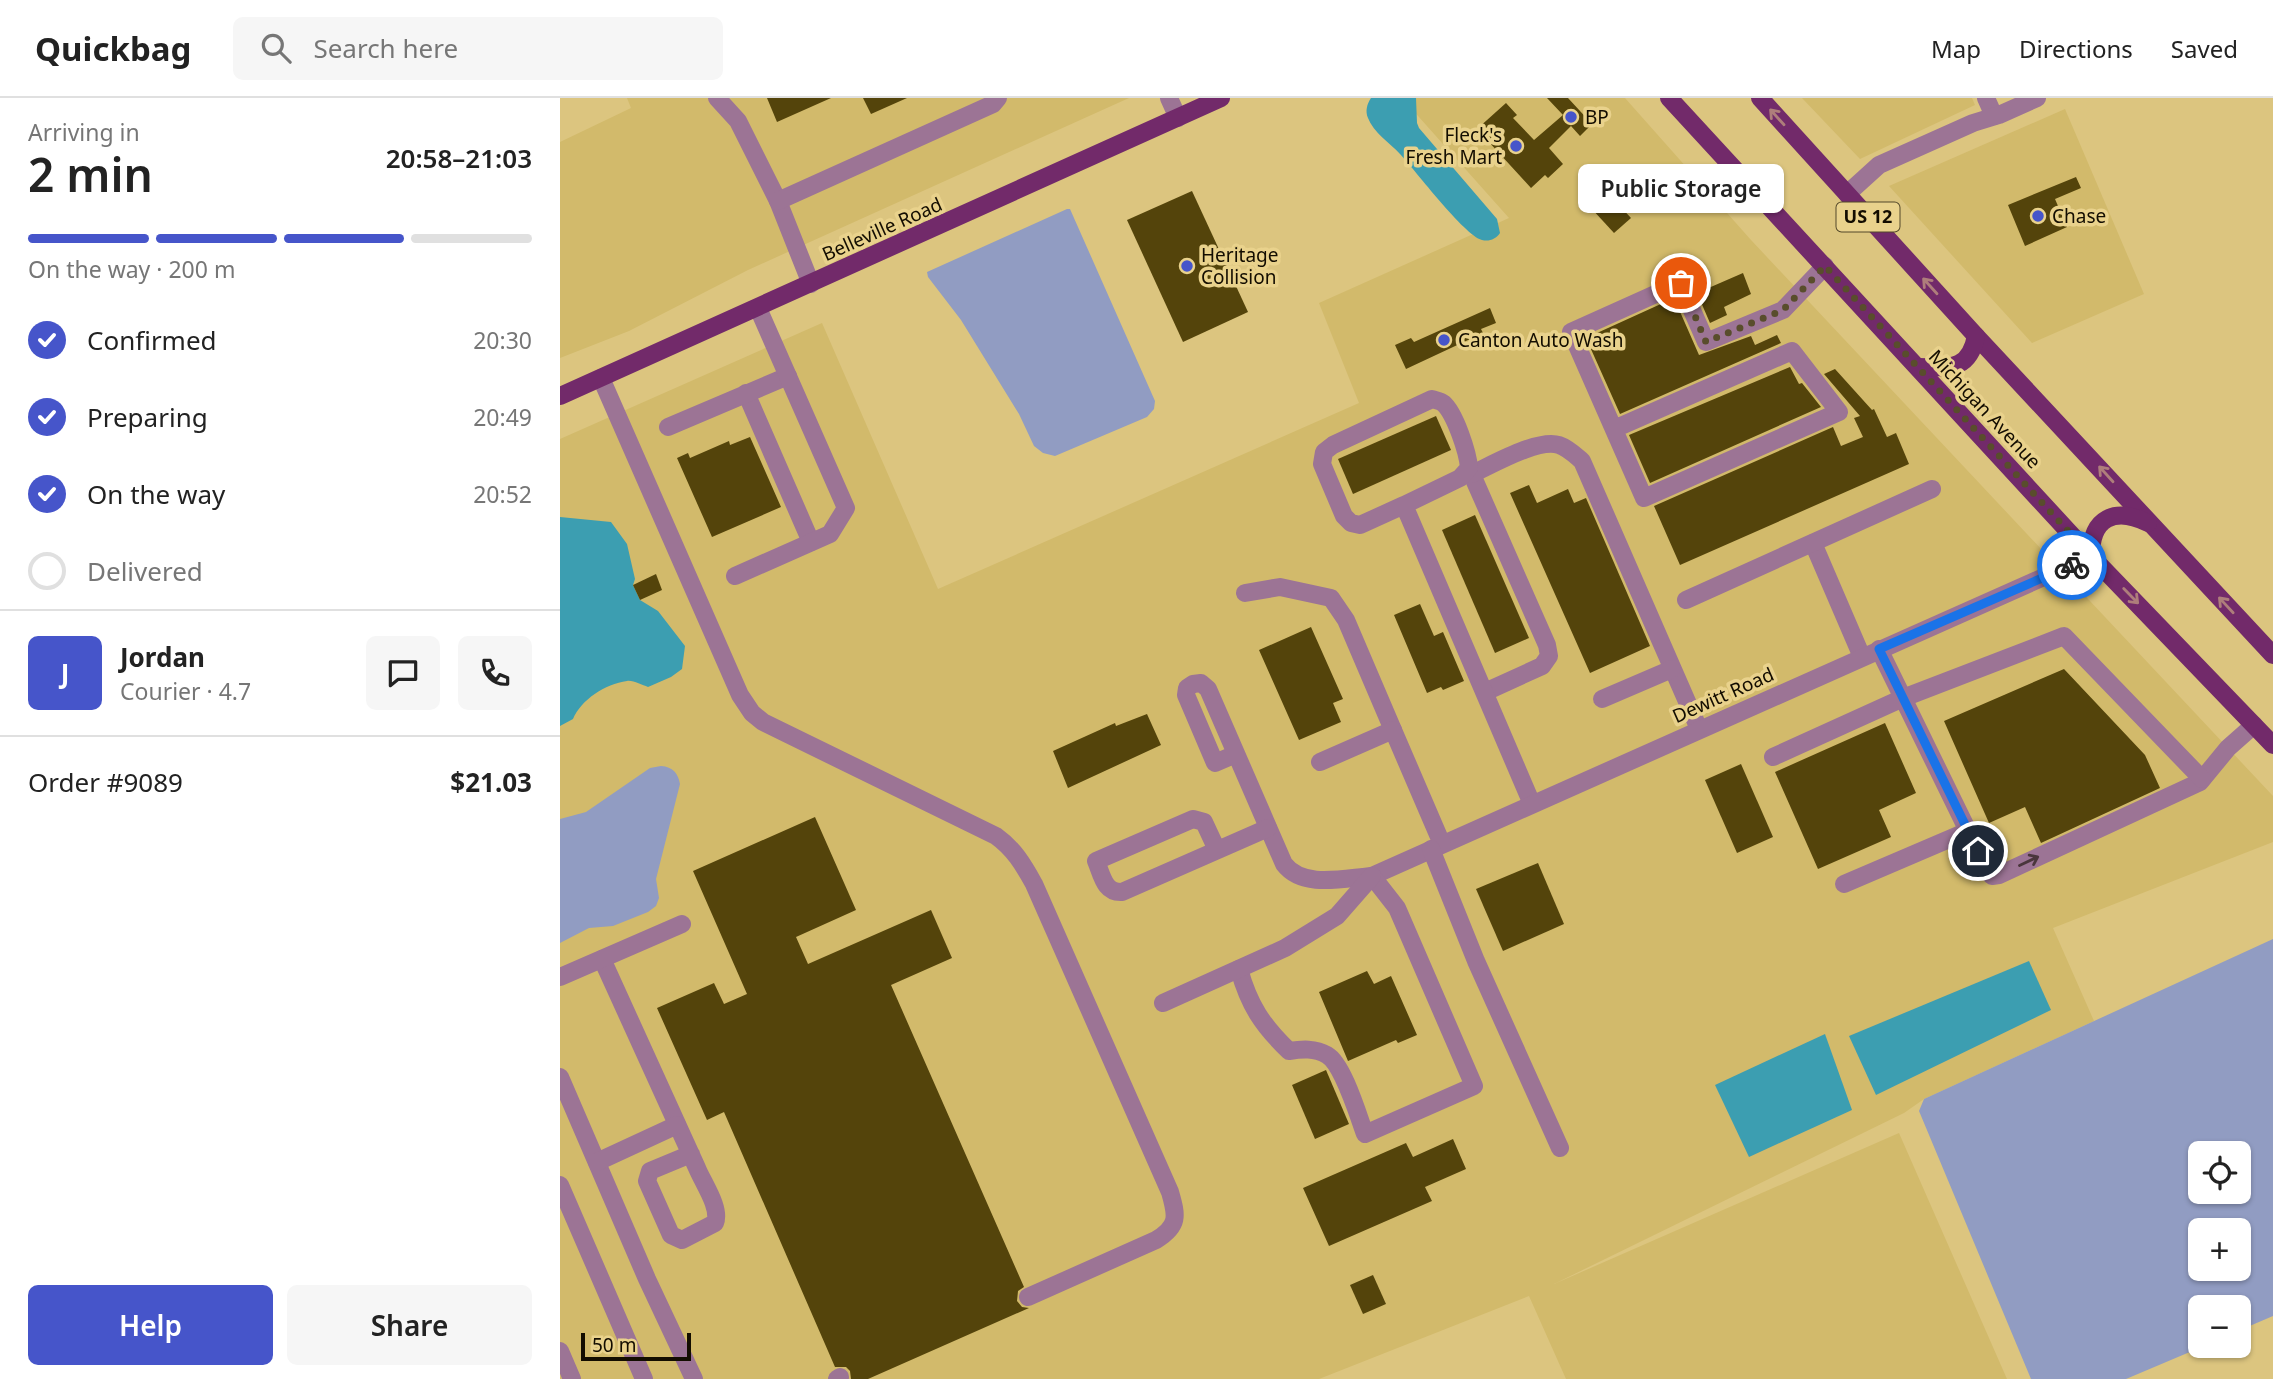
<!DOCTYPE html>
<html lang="en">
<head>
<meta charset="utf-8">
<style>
	body { margin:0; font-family:"Noto Sans",sans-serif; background:#f6f6f6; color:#222; height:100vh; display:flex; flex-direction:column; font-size:26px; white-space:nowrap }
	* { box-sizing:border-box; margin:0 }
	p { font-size:23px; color:#767676 }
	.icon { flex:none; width:38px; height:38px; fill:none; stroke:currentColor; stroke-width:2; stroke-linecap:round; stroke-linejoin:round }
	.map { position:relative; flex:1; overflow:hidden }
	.drawer { display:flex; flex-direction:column; background:#fff; width:560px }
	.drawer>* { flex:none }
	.fabs { position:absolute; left:1628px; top:1043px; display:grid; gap:14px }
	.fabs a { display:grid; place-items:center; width:63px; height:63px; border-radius:10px; background:#fff; box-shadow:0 2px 5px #0004; font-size:35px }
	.scale { position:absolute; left:21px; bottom:18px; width:110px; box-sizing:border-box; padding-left:7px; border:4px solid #130d00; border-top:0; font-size:19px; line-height:24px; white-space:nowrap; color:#130d00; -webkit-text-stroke:5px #e9d28c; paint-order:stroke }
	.pin { position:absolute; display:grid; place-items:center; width:60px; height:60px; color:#fff; margin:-30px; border:4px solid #fff; border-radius:50%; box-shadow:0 2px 7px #0007 }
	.courier { position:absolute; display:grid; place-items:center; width:70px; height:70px; margin:-35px; border:5px solid #1a73e8; border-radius:50%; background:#fff; color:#222; box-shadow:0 2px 9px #0007 }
	.bubble { position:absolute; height:49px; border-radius:10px; background:#fff; box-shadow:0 2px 5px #0004; font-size:23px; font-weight:600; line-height:49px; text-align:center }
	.summary em { font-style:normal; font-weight:600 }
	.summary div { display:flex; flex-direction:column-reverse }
	.summary { display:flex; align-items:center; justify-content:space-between; height:119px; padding:0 28px }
	h1 { font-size:46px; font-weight:600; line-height:52px }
	.bar { display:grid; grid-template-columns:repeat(4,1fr); gap:10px 7px; align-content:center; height:84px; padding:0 28px }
	.bar i { height:9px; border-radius:5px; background:#e0e0e0 }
	.bar .selected { background:#4655ca }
	.bar p { grid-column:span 4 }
	.line { display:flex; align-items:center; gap:18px; padding:0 28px; border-top:2px solid #e0e0e0 }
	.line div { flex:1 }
	.round { display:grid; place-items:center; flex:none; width:74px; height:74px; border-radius:10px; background:#f6f6f6 }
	ol { padding:0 28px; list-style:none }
	li { display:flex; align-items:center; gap:21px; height:77px }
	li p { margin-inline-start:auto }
	li .icon { padding:7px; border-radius:50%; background:#4655ca; color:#fff; stroke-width:4 }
	li:last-child { color:#767676 }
	li i { width:38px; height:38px; border:4px solid #e0e0e0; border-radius:50% }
	.cta { display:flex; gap:14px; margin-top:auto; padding:14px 28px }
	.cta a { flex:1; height:80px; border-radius:10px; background:#4655ca; color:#fff; font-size:28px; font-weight:600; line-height:80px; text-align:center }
	.cta a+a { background:#f6f6f6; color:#222 }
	header { display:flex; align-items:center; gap:42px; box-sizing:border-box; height:98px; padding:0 35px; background:#fff; border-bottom:2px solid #e0e0e0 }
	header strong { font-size:33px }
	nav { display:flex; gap:38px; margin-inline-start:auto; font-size:24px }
	.search { width:490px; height:63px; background:#f6f6f6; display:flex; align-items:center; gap:18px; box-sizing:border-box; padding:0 24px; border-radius:10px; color:#767676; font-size:26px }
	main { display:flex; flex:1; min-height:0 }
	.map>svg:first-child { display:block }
</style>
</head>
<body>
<header>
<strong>Quickbag</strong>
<div class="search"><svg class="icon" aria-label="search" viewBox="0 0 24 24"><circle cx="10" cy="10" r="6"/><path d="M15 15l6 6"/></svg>Search here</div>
<nav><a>Map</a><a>Directions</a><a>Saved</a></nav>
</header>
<main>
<section class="drawer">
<div class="summary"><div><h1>2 min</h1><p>Arriving in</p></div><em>20:58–21:03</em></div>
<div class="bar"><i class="selected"></i><i class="selected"></i><i class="selected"></i><i></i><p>On the way · 200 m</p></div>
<ol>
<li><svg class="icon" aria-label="check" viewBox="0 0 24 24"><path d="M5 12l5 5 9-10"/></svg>Confirmed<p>20:30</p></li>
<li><svg class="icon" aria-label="check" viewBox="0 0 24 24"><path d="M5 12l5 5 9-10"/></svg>Preparing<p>20:49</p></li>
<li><svg class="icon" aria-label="check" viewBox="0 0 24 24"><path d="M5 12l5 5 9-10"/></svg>On the way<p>20:52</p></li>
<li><i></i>Delivered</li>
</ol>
<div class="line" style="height:126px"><b class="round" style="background:#4655ca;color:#fff">J</b><div><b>Jordan</b><p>Courier · 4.7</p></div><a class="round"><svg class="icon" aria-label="chat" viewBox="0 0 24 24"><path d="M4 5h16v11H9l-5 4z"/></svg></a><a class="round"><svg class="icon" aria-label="phone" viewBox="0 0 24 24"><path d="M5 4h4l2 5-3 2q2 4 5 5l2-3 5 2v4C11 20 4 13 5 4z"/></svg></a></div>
<div class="line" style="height:91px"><div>Order #9089</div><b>$21.03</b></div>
<div class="cta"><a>Help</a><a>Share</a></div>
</section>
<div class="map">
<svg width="1713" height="1281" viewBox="0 0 1713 1281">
	<rect width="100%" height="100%" fill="#dcc57f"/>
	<g fill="#d2ba6b">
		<polygon points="67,0 569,0 188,172 69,233 0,260 0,44 71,10"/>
		<polygon points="842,0 1065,0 1191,142 1713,698 1713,744 1493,830 1534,923 1364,1001 1344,1015 994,1186 1339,1035 1447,1281 1006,1281 969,1198 759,1281 0,1281 0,341 262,225 378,491 799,305 759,205 949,120"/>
		<polygon points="1242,0 1412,0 1415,7 1300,61"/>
		<polygon points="1505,11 1584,196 1472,245 1329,88"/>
	</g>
	<g fill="#919cc2" fill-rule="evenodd">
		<polygon points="507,111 510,111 595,303 594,311 587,319 495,358 483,355 474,348 459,316 401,222 368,179 367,174"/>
		<path d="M101,668c12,1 17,7 19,18l-24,95 3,19 -3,8 -8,6 -35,14 -24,2 -29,15v-124l26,-7 64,-44z"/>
		<path d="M1713,841v377l-35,15v-24h-38v39h4l-78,33h-95l-112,-268 5,-12zM1678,1055v39h-38v-39zM1678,1132v39h-38v-39z"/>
	</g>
	<g fill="#3c9eb1">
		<path d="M811,0h45l1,25 2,5 78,91 3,14c-4,6 -11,9 -18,7 -18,-5 -66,-69 -82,-86 -10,-11 -27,-22 -32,-36 -3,-7 -1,-14 3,-20z"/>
		<path d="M0,419l51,5 16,22 8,35 -2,6 7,15 18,11 27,35 -3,23 -11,8 -23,10c-6,-2 -15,-7 -21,-6 -22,3 -46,19 -54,38l-13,7z"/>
		<polygon points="1469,863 1491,912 1316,997 1289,938"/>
		<polygon points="1265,936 1292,1012 1189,1059 1155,987"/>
	</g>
	<g fill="#54440b">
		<polygon points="207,0 271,0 217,24"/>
		<polygon points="303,0 347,0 311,16"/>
		<polygon points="987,0 1008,0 1032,26 1020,38 1011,28 989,50 1003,66 988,80 985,77 971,90 917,31 946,5 957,17 953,20 974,42 1003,17"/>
		<polygon points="1516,79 1521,90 1495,101 1507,129 1465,148 1448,107"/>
		<polygon points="632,93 688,214 623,244 567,122"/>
		<polygon points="1048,95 1071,120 1054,135 1031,110"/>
		<polygon points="1183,175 1191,196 1164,209 1167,217 1150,225 1137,195"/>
		<polygon points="1114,200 1139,257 1191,238 1195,247 1217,237 1221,245 1060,316 1026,240"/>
		<polygon points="930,210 936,225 921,231 923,235 846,271 835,247 851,240 854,244"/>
		<polygon points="1230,269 1239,286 1242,285 1261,309 1090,385 1069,337"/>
		<polygon points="1275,271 1312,312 1314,311 1327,339 1336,335 1349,366 1120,467 1094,408 1273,329 1281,348 1303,339 1294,320 1300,318 1264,276"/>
		<polygon points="876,318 891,352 793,396 778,361"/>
		<polygon points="190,339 221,409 152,439 117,360 128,355 130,360 169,343 170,347"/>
		<polygon points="969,387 977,405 1008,391 1014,405 1026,400 1090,548 1030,575 950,395"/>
		<polygon points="915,417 969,540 935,555 882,432"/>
		<polygon points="96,476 102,492 80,502 73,487"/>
		<polygon points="860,506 874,538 883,534 904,583 883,592 881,589 867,595 834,517"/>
		<polygon points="751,529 783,601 773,605 781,624 739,642 699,552"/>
		<polygon points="1504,571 1585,657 1600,690 1481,745 1465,709 1429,725 1384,623"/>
		<polygon points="587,616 601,647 508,690 493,653 555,625 556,628"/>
		<polygon points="1325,625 1356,695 1319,712 1331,739 1258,771 1215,674"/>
		<polygon points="1181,666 1213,739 1177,755 1145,682"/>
		<polygon points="255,719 296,812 236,839 248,866 371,812 392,860 331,887 464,1189 458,1193 457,1203 462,1209 469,1210 308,1281 291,1281 290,1273 286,1269 275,1269 164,1014 147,1022 97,910 154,885 164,906 187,896 133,773"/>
		<polygon points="978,765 1004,826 943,853 916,791"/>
		<polygon points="807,873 814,886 831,878 857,937 838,945 836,942 788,963 759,894"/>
		<polygon points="766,972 789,1026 755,1041 732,987"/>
		<polygon points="893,1041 906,1071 865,1089 872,1103 769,1148 743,1090 846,1045 853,1059"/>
		<polygon points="813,1177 826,1206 803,1216 790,1187"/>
	</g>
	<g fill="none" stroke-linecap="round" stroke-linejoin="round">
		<g stroke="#9c7495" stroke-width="18">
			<polyline points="157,0 178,23 218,103 251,186"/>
			<polyline points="609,0 618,20"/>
			<polyline points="1426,0 1434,18"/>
			<polyline points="1287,96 1319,67 1413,25 1439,17 1477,0"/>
			<polyline points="218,103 433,6 438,0"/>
			<path d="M41,280l139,317 12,18 11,9 233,114c18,13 27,28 38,48l136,308c7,24 9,34 -14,48l-128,57"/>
			<polyline points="186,295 251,444"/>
			<polyline points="108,329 228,278"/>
			<polyline points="1054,331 1232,253 1279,314 1084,400 1011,234 1120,185 1146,244 1223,212 1265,168"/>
			<polyline points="909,370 987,547 989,558 982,568 925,594"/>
			<path d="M912,376c20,-9 66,-36 87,-29 9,3 16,10 23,16l117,268"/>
			<path d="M844,407l56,-27 9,-10c-1,-15 -14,-55 -26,-65 -2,-2 -8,-3 -11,-4l-99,46 -9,7 -2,12 22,52 7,7 9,2 44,-20 128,299"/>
			<polyline points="1253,445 1302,559"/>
			<polyline points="175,478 270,436 286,410 198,210"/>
			<polyline points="685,495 720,489 771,500 786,522 833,632"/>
			<polyline points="1126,502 1372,391"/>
			<polyline points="1319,551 1428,774 1432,778 1439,777 1640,684 1668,650 1694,627"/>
			<polyline points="1042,601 1112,571"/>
			<path d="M676,656l-21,9 -29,-68 1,-7 6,-4 8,-1 7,6 76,175c19,25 60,14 88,12l719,-320"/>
			<polyline points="1213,659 1343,600 1504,538 1642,681"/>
			<polyline points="760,664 833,632 882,746"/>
			<polyline points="871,751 916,863 1000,1050"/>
			<path d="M657,752l-13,-28 -11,-3 -97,42c6,14 8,32 26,31l146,-64"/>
			<polyline points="1284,786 1408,733"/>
			<path d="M42,861c32,70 64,140 95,209 6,15 24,40 18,55l-33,17 -11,-5 -24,-54 3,-10 41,-17"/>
			<path d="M679,871c10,36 23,56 50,82 13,-2 26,-3 38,4 16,9 31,60 38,79l109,-48 -77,-178 -25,-32"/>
			<polyline points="0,879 122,826"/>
			<polyline points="603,905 725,850 777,818 812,778"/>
			<polyline points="0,979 87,1181 134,1281"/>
			<polyline points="37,1064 117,1027"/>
			<polyline points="0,1087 84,1281"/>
			<polyline points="0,1253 12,1281"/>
			<polyline points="277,1281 280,1279"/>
		</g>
		<g stroke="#722a6a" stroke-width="18">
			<polyline points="1109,0 1531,458 1713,647"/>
			<polyline points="1200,0 1416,238 1713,557"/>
			<path d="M1358,269c30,0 51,5 58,-31"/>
			<polyline points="0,298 661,0"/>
			<path d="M1531,458c0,-39 24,-49 57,-33"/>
		</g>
	</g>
	<defs><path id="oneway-shaft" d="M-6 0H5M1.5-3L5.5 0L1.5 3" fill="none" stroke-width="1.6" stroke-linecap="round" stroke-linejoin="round" transform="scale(1.75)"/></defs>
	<g stroke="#ae7e7b">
		<use href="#oneway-shaft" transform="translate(1217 19) rotate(-132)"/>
		<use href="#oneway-shaft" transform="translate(1370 188) rotate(-132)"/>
		<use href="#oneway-shaft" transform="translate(1546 376) rotate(-132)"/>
		<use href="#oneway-shaft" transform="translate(1571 498) rotate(46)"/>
		<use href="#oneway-shaft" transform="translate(1666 507) rotate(-133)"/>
	</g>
	<use stroke="#4a363c" href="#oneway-shaft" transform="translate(1469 763) rotate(-25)"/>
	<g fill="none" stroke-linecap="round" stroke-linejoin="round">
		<polyline stroke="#594d2c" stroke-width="7" stroke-dasharray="0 12.6" points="1121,185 1146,244 1223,212 1265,168 1531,458 1512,467"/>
		<polyline stroke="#1a73e8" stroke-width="9" points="1418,753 1319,551 1512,467"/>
	</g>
	<g fill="#4655ca" stroke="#e9d28c" stroke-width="2.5">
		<circle cx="1011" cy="19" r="7"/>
		<circle cx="956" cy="48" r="7"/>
		<circle cx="1478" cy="118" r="7"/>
		<circle cx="627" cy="168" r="7"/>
		<circle cx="884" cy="242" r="7"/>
	</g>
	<g text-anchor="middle" stroke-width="7" stroke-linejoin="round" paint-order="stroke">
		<rect fill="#e9d28c" stroke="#53482a" stroke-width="2" x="1276.5" y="104.5" width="63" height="29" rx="5"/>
		<g font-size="18" font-weight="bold" fill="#130d00">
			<text x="1308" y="125">US 12</text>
		</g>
		<g font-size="19" fill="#130d00" stroke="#e9d28c" text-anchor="start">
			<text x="1025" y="26">BP</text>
			<text x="942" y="44" text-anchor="end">Fleck's<tspan x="942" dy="22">Fresh Mart</tspan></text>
			<text x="1492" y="125">Chase</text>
			<text x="641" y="164">Heritage<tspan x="641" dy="22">Collision</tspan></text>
			<text x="898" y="249">Canton Auto Wash</text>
		</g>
		<g font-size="19" fill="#130d00" stroke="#e9d28c">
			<text transform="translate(322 131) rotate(-24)" y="7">Belleville Road</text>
			<text transform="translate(1425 311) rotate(47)" y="7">Michigan Avenue</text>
			<text transform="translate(1163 597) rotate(-24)" y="7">Dewitt Road</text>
		</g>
	</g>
</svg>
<div class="fabs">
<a><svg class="icon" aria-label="locate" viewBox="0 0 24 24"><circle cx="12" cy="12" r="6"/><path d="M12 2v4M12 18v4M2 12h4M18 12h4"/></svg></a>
<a>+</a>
<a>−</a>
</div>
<div class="scale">50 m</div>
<div class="pin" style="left:1121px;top:185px;background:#ea580c"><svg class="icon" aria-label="bag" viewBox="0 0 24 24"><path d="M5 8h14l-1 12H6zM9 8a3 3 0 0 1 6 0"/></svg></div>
<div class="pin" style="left:1418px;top:753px;background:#1f2937"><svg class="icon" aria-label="home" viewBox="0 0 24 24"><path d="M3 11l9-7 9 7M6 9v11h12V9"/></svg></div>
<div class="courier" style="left:1512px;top:467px"><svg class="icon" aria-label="bike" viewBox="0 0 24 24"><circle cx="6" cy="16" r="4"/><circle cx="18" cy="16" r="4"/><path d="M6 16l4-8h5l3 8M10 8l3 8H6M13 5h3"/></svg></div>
<div class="bubble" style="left:1018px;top:66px;width:206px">Public Storage</div>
</div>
</main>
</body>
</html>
